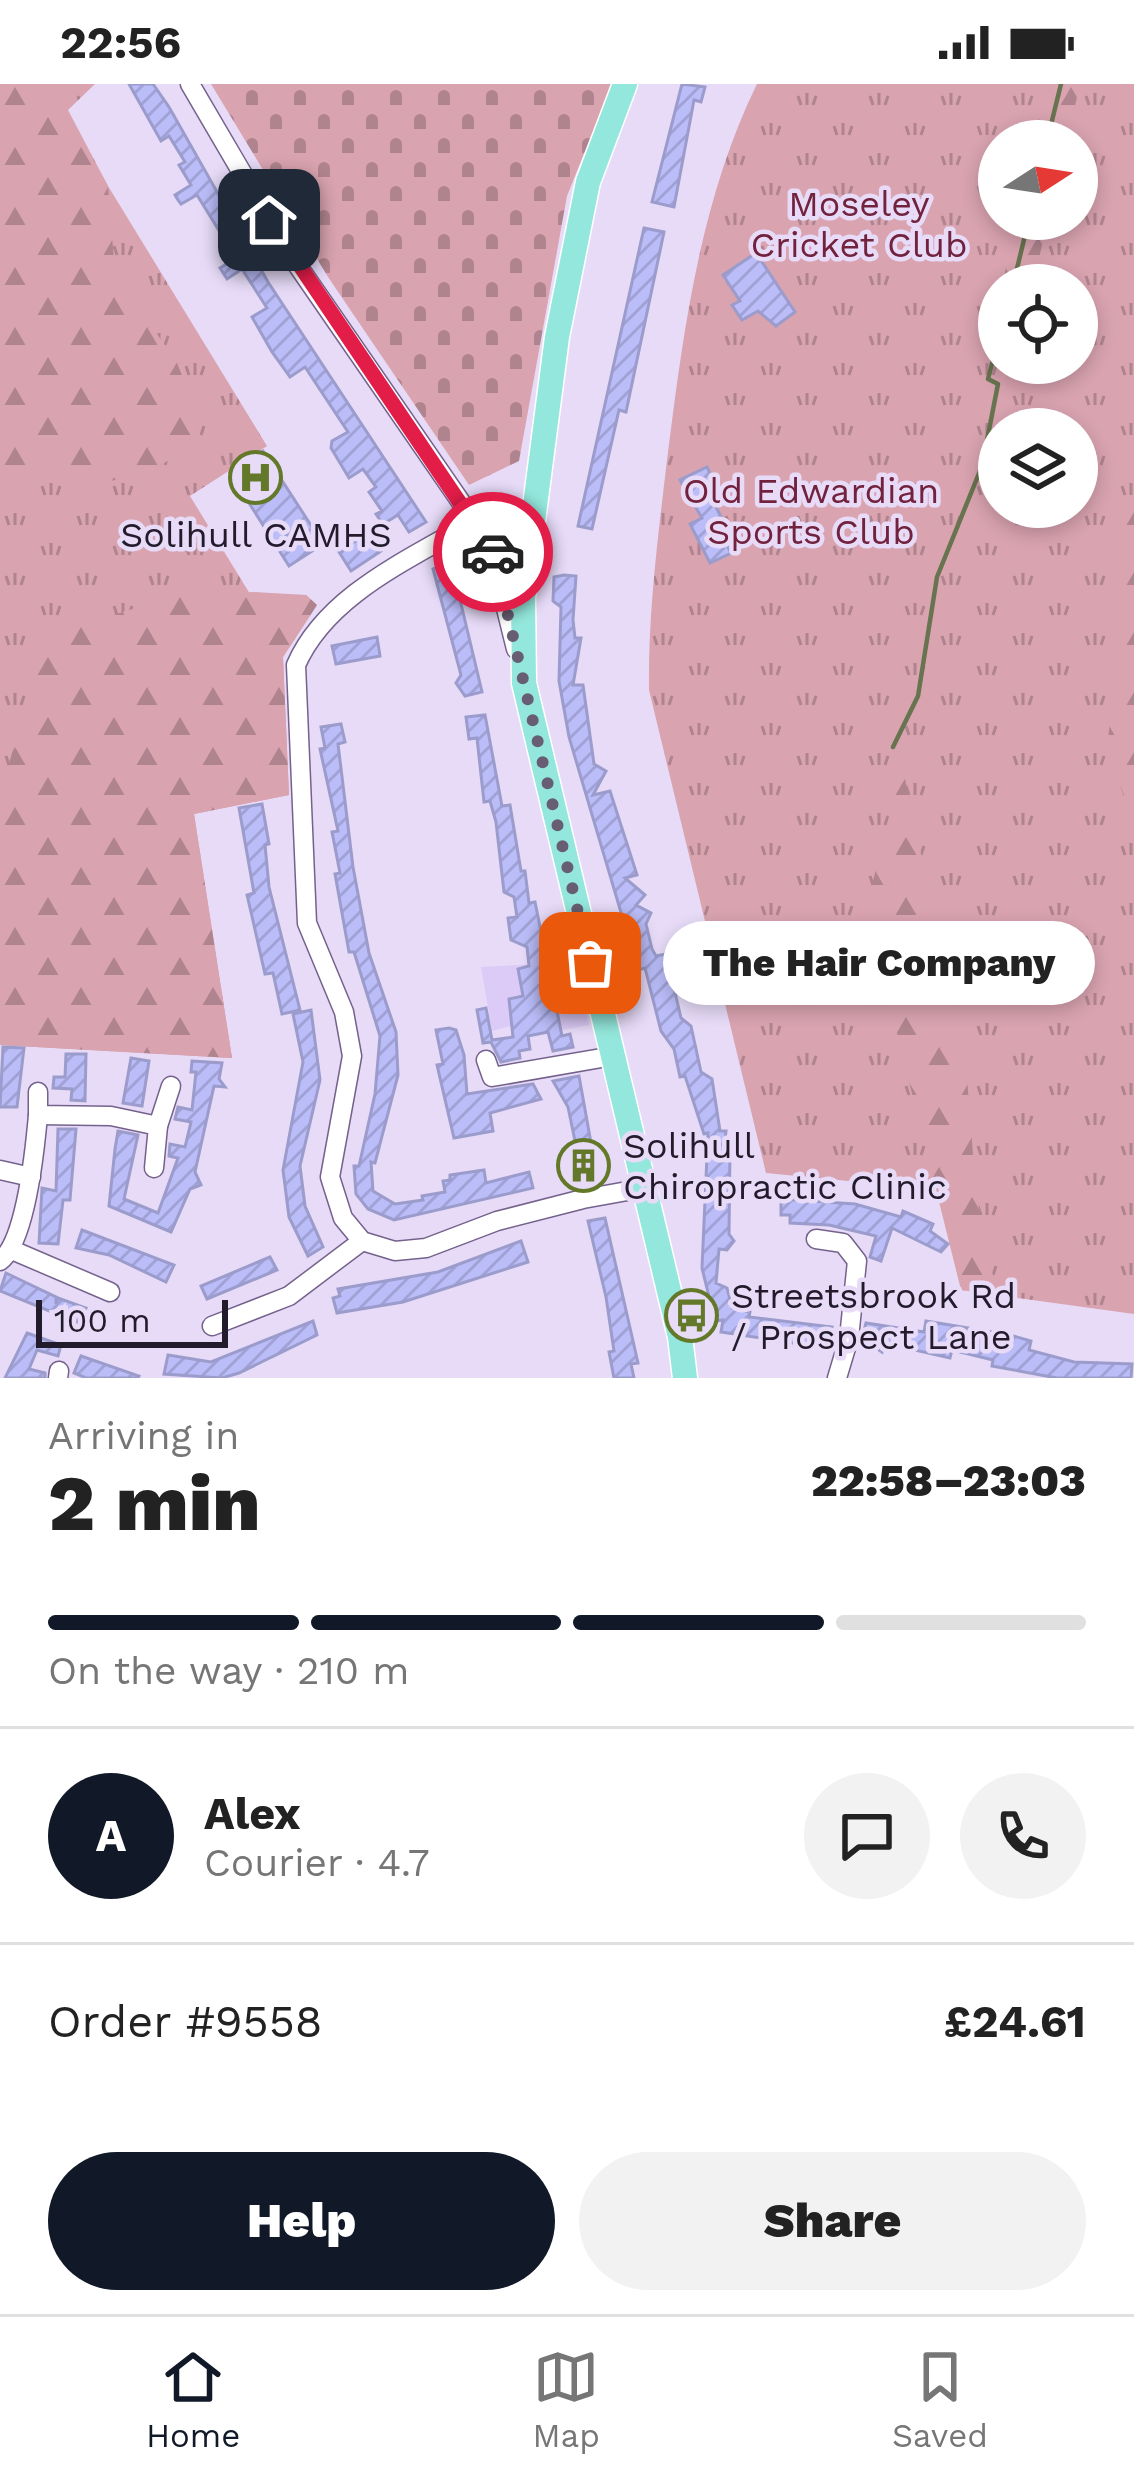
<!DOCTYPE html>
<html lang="en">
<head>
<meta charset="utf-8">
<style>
	body { margin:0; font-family:"Work Sans",sans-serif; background:#f2f2f2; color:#222; height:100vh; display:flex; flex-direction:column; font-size:45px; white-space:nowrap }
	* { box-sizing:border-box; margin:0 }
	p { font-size:39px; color:#767676 }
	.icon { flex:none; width:66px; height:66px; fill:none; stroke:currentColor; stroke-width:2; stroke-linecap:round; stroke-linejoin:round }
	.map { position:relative; height:1294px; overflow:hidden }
	.panel { display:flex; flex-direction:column; background:#fff; flex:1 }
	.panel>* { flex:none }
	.needle { width:78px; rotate:78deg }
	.tools { position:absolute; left:978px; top:36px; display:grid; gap:24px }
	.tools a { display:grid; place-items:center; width:120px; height:120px; border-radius:50%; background:#fff; box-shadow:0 6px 18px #0003; font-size:60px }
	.scale { position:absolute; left:36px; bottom:30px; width:192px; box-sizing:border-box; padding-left:12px; border:6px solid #221b2c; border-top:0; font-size:33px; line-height:42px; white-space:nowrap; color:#221b2c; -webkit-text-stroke:9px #e7dbf8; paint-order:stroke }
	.pin { position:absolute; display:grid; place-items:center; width:102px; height:102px; color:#fff; margin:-51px; border-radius:24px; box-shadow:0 6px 18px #0006 }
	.courier { position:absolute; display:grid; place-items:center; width:120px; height:120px; margin:-60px; border:9px solid #e11d48; border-radius:50%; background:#fff; color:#222; box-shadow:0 3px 15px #0007 }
	.bubble { position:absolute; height:84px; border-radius:42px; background:#fff; box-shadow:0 6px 18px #0003; font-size:39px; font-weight:800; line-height:84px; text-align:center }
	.head em { font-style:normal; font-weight:800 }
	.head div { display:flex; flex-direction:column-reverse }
	.head { display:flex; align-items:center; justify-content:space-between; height:204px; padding:0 48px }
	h1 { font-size:78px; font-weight:800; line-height:90px }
	.bar { display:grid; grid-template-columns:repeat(4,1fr); gap:18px 12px; align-content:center; height:144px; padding:0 48px }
	.bar i { height:15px; border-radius:9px; background:#e0e0e0 }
	.bar .selected { background:#111827 }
	.bar p { grid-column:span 4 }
	.line { display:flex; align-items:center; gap:30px; padding:0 48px; border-top:3px solid #e0e0e0 }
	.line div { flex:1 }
	.round { display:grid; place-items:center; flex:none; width:126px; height:126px; border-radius:63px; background:#f2f2f2 }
	.button { display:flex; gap:24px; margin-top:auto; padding:24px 48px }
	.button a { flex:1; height:138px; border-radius:72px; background:#111827; color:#fff; font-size:48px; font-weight:800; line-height:138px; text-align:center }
	.button a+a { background:#f2f2f2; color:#222 }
	.status { display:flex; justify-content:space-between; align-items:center; height:84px; padding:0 60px; background:#fff; direction:ltr }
	.status svg { height:33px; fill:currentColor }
	.tabs { display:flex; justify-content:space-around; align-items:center; height:168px; border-top:3px solid #e0e0e0; background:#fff; font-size:33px; color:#767676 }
	.tabs a { display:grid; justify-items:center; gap:6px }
	.tabs .selected { color:#111827 }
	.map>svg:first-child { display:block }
</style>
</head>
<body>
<div class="status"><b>22:56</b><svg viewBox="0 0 49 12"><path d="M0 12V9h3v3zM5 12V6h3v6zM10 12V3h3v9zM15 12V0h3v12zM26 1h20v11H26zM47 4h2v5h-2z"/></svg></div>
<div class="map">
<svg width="1134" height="1294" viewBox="0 0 1134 1294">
	<defs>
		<pattern id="grass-tufts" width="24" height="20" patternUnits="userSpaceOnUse" patternTransform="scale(3)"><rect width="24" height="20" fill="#d9a3b0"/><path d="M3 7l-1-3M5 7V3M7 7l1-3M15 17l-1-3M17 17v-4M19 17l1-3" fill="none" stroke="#b0848f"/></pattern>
		<pattern id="forest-firs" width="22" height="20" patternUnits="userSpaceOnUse" patternTransform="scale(3)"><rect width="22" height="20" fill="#d9a3b0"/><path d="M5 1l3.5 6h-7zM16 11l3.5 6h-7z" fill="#b0848f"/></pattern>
		<pattern id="cemetery-stones" width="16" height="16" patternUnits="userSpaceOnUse" patternTransform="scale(3)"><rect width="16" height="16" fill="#d9a3b0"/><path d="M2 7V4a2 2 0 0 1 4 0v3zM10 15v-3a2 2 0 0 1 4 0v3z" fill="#b0848f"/></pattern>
		<pattern id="building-hatch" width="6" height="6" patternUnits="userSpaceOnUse" patternTransform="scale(3)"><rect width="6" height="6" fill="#bbbdf9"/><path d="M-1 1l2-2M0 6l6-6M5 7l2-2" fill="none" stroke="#a0a2d6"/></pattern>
	</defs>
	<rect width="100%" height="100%" fill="#e7dbf8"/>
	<polygon fill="#ddcbf7" points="573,878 589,941 526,953 523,939 492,947 481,883"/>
	<g fill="url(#grass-tufts)" fill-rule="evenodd">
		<polygon points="0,0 95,0 68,26 108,102 267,362 190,412 250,510 306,511 317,521 283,573 289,711 194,730 232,974 0,961"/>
		<path d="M757,0h377v1230l-173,-24 1,-98 -196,-19 -117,-483c-1,-78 9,-153 18,-230 16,-127 33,-260 90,-376zM999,57h78v78h-78zM999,201h78v78h-78zM999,345h78v78h-78z"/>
	</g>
	<g fill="url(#forest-firs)">
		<polygon points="0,0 51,0 108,102 115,189 177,279 196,326 199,362 141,390 89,402 77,393 0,387"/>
		<polygon points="1047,0 1080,0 1067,57 1034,57"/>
		<polygon points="1017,135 1048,135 1033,201 1002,201"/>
		<polygon points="1134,414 1134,719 1128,721 1107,667 1115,584 1115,458"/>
		<polygon points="252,508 306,511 317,521 283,573 289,711 194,730 232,974 0,961 0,684 8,683 46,552 171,513"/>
		<polygon points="902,681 966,981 976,1109 997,1211 961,1206 866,825"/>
	</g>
	<polygon fill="url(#cemetery-stones)" points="211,0 612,0 567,112 519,377 469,401 328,193"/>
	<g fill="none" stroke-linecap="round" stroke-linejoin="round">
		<g stroke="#68734f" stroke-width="4.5">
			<polyline points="1047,57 1061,0"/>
			<polyline points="1013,201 1029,135"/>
			<polyline points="893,663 918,612 937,493 982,382 998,300 988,295 999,253"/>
		</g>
	</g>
	<g fill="url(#building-hatch)" stroke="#9b9ccb" stroke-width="3">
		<polygon points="129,0 153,0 169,23 268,198 426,438 409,448 398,431 383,440 376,430 382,427 369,408 376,403 363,385 349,394 331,364 332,357 348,348 305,283 290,293 272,268 252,233 267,224 242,185 227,195 220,184 236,174 197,111 181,120 178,116 175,111 191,101 179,81 185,78 169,52 161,57"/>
		<polygon points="682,0 705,3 701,18 694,16 674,123 652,118"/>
		<polygon points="644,144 664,148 626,328 619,326 592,445 578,442"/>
		<polygon points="756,169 795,228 776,242 758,227 742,236 732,221 740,217 723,191"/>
		<polygon points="263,367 323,460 289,482 230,389"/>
		<polygon points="707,383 718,405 709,409 726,443 720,447 731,469 710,479 690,440 702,434 680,396"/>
		<polygon points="369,448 381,467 351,487 339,468"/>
		<polygon points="451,478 482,608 465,612 456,599 461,591 433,485"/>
		<polygon points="564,491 576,492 573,536 575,554 581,554 573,601 583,601 594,680 606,687 593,711 610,707 637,791 625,794 645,811 636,821 651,829 646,840 652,865 656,872 666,870 681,934 691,942 701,988 712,995 720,1047 726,1047 724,1064 730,1064 729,1150 734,1157 727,1166 719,1165 716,1199 727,1204 732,1224 750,1228 749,1233 832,1243 826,1264 721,1248 723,1236 715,1237 702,1184 708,1049 704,1050 685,992 680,993 674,965 661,947 645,884 638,886 569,653 559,597 561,523 553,517 554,493"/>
		<polygon points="377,553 380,572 336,580 332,562"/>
		<polygon points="485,631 502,722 510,721 521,787 525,787 529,819 535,818 562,952 570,950 573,963 553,967 548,948 528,952 530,965 519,967 520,974 501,978 491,958 483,959 477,926 486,924 492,956 513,953 509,915 523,912 518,885 529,882 527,863 511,856 508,834 517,833 514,813 504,808 496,738 490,717 484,718 477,654 469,655 466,633"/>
		<polygon points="341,640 345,658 338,660 353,783 369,869 396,948 398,991 375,1079 371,1078 373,1107 395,1120 423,1116 422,1112 445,1108 443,1097 450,1096 450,1091 484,1086 486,1099 529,1088 533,1104 394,1136 368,1125 356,1110 354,1082 359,1082 375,1010 380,952 354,868 349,868 335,790 340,789 332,748 338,747 320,665 325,664 321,643"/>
		<polygon points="262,720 269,760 265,761 269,803 300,926 282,930 273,889 265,890 251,828 247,811 254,809 239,724"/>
		<polygon points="311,926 320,996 300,1082 305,1122 323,1163 308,1172 289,1133 283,1086 303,978 293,930"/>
		<polygon points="449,944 456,946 464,971 467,1010 533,1000 541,1015 490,1029 493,1047 454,1054 437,981 443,980 436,946"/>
		<polygon points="3,963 24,964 17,1023 0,1023"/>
		<polygon points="66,970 86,970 85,1017 71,1016 72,1005 53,1004 54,993 65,993"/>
		<polygon points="131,974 149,977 142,1022 123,1019"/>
		<polygon points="192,977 222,979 219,995 225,1003 214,1002 195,1088 201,1101 190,1105 171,1148 109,1122 115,1065 118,1047 138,1051 124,1115 158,1129 178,1074 169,1072 170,1060 185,1063 191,1038 175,1035 178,1023 192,1026 196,988 191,988"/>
		<polygon points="579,992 596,1087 596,1092 569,1097 563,1065 575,1057 568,1023 553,997"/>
		<polygon points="58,1045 76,1045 70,1116 63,1116 58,1160 39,1159 42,1104 56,1107"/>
		<polygon points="781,1115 855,1120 901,1133 903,1127 933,1140 930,1147 948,1160 941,1168 892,1144 881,1177 870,1173 876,1152 829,1141 790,1139 790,1131 781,1131"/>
		<polygon points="605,1134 638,1279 631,1280 634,1294 614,1294 609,1268 614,1267 606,1213 588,1137"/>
		<polygon points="82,1146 174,1181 166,1198 109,1171 76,1164"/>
		<polygon points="521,1157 528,1178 403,1218 337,1229 333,1214 340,1212 338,1205 438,1188"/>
		<polygon points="270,1173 277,1186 207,1215 201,1202"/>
		<polygon points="6,1189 56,1213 56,1220 58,1214 86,1224 79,1239 0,1207"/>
		<polygon points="313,1237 317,1251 239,1289 222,1294 164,1290 168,1271 211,1278"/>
		<polygon points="926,1237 1010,1251 1031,1257 1029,1266 1074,1278 1132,1280 1131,1294 1057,1294 992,1282 993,1276 952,1266 950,1274 884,1259 882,1268 862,1255 866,1239 924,1248"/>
		<polygon points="27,1249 61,1261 58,1272 37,1266 29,1285 45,1289 45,1294 5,1294"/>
		<polygon points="81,1272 139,1292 138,1294 86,1294 74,1289"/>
	</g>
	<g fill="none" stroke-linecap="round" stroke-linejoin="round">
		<defs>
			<g id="minor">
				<polyline points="190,0 289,169 474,437 490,460 527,474"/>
				<path d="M474,437c-63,38 -147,73 -178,144l11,258 37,89 8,44 -22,121 13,41 19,23 33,10 31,-3 71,-27 86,-22 61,-11"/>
				<polyline points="490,460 516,565"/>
				<polyline points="486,976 492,993 613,972"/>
				<polyline points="38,1008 38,1031 111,1032 158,1042 154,1084"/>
				<polyline points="158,1042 171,1002"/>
				<polyline points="0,1086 31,1093"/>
				<polyline points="816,1155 843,1159 857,1177 849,1254 837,1294"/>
				<polyline points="12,1166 110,1208"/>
				<path d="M0,1177c26,-19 35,-112 38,-146"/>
				<polyline points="212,1242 289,1212 362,1157"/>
				<polyline points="58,1294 59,1287"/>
			</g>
			<polyline id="major" points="625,0 588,98 557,253 523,514 524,599 680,1253 685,1294"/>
		</defs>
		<use href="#minor" stroke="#74628c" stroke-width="21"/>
		<use href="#major" stroke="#fff" stroke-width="27"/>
		<use href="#minor" stroke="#fff" stroke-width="18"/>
		<use href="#major" stroke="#94e7dc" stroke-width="24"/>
	</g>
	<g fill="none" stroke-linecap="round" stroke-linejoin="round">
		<polyline stroke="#675e73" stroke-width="12" stroke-dasharray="0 21.6" points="493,468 590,879"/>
		<polyline stroke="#e11d48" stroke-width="15" points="269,136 493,468"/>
	</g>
	<defs>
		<symbol id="hospital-ring" viewBox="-11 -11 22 22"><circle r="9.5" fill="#e7dbf8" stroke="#637829" stroke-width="1.5"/><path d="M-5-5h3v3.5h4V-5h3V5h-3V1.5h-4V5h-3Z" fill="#637829"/></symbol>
		<symbol id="building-ring" viewBox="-11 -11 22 22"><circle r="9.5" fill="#e7dbf8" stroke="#637829" stroke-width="1.5"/><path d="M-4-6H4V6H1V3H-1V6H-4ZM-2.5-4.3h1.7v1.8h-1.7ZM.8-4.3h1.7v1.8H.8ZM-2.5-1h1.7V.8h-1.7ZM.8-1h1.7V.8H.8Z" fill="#637829"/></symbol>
		<symbol id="bus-ring" viewBox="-11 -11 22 22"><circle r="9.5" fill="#e7dbf8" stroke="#637829" stroke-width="1.5"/><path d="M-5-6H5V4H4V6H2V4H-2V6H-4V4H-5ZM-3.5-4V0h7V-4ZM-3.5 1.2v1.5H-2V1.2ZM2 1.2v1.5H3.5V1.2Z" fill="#637829"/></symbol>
	</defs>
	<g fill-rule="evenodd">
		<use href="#hospital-ring" x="226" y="364" width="59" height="59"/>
		<use href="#building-ring" x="554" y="1052" width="59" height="59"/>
		<use href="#bus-ring" x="662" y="1202" width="59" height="59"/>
	</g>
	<g text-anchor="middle" stroke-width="9" stroke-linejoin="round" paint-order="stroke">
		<g font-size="36" fill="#72223d" stroke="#e7dbf8">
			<text x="859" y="132">Moseley<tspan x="859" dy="41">Cricket Club</tspan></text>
			<text x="811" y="419">Old Edwardian<tspan x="811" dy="41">Sports Club</tspan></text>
		</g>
		<g font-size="36" fill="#221b2c" stroke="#e7dbf8" text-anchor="start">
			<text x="256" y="463" text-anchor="middle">Solihull CAMHS</text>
			<text x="623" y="1074">Solihull<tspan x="623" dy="41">Chiropractic Clinic</tspan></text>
			<text x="731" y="1224">Streetsbrook Rd<tspan x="731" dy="41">/ Prospect Lane</tspan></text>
		</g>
	</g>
</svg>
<div class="tools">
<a><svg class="needle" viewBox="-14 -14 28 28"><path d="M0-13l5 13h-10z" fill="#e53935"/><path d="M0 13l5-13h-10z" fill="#767676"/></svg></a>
<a><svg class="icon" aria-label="locate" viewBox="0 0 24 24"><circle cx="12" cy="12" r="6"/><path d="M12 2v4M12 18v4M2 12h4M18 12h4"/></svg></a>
<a><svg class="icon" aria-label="layers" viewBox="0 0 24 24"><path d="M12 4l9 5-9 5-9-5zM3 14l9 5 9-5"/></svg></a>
</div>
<div class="scale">100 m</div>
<div class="pin" style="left:590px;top:879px;background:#ea580c"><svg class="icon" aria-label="bag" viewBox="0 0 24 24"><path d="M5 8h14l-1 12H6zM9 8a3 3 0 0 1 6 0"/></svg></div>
<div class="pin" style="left:269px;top:136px;background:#1f2937"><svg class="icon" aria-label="home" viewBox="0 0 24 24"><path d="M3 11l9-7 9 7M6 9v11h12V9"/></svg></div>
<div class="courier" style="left:493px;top:468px"><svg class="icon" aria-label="car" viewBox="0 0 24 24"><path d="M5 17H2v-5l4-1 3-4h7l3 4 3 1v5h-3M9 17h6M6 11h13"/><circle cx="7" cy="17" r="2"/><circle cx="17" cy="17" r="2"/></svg></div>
<div class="bubble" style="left:663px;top:837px;width:432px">The Hair Company</div>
</div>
<section class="panel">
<div class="head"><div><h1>2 min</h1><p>Arriving in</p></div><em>22:58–23:03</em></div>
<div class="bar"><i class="selected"></i><i class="selected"></i><i class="selected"></i><i></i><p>On the way · 210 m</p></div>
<div class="line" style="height:216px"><b class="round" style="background:#111827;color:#fff">A</b><div><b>Alex</b><p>Courier · 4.7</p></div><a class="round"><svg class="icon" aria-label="chat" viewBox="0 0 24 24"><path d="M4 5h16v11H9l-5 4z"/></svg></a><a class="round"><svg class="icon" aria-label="phone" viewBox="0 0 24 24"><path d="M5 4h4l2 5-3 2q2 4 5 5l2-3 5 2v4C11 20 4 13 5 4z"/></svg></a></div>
<div class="line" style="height:156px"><div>Order #9558</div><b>£24.61</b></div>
<div class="button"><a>Help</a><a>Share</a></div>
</section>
<nav class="tabs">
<a class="selected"><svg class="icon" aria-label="home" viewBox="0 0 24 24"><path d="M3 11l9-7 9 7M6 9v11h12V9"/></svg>Home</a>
<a><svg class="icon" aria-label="map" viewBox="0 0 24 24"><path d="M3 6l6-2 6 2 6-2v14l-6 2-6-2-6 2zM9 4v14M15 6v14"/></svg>Map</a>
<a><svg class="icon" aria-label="saved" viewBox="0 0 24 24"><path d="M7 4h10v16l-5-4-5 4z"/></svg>Saved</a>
</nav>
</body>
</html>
